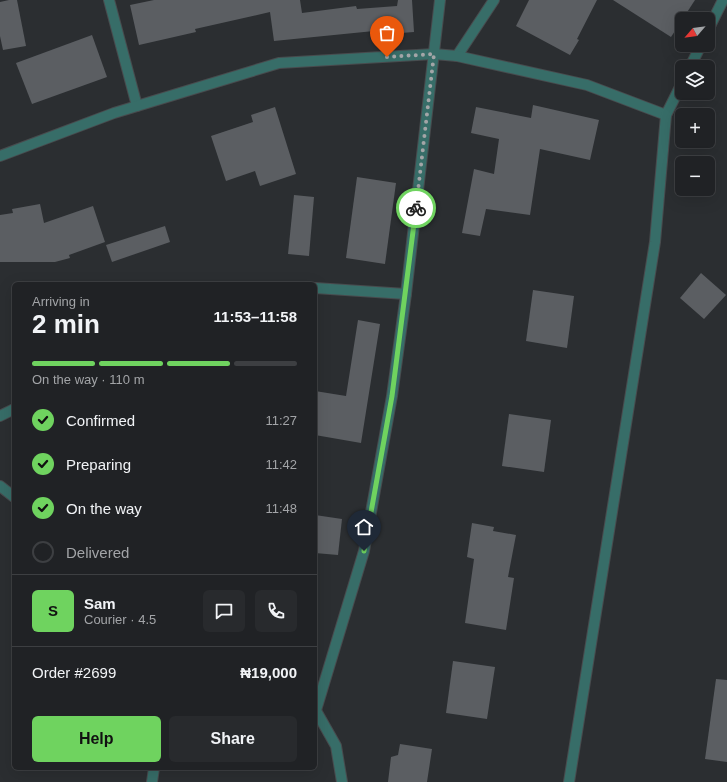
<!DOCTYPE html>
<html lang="en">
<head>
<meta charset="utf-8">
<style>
	body { margin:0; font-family:Arial,sans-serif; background:#282a2d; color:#f1f3f6; height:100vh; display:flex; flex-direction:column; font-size:15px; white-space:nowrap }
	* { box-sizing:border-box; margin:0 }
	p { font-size:13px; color:#a2a4a7 }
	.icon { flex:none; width:22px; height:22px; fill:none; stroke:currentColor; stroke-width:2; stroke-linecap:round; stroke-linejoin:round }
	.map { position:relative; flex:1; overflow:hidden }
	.details { position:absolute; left:12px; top:282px; width:305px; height:488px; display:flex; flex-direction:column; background:#202225; border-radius:6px; box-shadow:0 4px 16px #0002,0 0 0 1px #3d3f42 }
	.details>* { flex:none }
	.needle { width:26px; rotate:242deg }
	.controls { position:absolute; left:675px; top:12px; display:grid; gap:8px }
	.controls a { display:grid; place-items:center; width:40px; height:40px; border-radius:6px; background:#202225; box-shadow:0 4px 16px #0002,0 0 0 1px #3d3f42; font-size:20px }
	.pin { position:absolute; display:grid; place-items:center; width:34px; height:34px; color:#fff; margin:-41px -17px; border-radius:50% 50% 50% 0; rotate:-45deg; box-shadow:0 0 4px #0007 }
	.pin .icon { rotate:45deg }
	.courier { position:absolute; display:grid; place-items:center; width:40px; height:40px; margin:-20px; border:3px solid #6fd35f; border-radius:50%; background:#fff; color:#222; box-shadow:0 1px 5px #0007 }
	.headline em { font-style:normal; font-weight:600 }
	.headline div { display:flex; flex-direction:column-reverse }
	.headline { display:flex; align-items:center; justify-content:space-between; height:68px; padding:0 20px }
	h1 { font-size:26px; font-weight:600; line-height:30px }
	.bar { display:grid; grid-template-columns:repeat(4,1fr); gap:6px 4px; align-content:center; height:48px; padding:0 20px }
	.bar i { height:5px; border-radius:3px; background:#3d3f42 }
	.bar .selected { background:#6fd35f }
	.bar p { grid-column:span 4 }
	.line { display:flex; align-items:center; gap:10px; padding:0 20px; border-top:1px solid #3d3f42 }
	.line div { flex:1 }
	.round { display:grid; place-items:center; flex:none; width:42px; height:42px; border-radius:6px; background:#282a2d }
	ol { padding:0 20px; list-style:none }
	li { display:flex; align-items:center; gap:12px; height:44px }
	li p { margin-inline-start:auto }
	li .icon { padding:4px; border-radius:50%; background:#6fd35f; color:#111; stroke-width:4 }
	li:last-child { color:#a2a4a7 }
	li i { width:22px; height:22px; border:2px solid #3d3f42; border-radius:50% }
	.primary-button { display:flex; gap:8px; margin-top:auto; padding:8px 20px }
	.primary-button a { flex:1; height:46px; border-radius:6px; background:#6fd35f; color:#111; font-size:16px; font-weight:600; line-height:46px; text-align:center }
	.primary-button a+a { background:#282a2d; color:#f1f3f6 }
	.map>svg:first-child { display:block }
</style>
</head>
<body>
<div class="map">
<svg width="727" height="782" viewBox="0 0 727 782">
	<rect width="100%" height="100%" fill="#2b2e31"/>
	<g fill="#5b5e62">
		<polygon points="9,0 17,0 26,46 3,50 0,36 0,2"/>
		<polygon points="154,0 300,0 302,13 356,6 357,9 397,6 398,0 412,0 414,32 374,35 374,31 274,41 270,12 195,29 196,32 139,45 130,5"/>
		<polygon points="529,0 597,0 577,39 579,40 570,55 516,26"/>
		<polygon points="613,0 695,0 671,37"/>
		<polygon points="92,35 107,77 32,104 16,63"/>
		<polygon points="533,105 599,120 590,160 540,149 530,215 486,209 480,236 462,233 474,169 494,174 499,139 471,133 476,107 531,118"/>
		<polygon points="275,107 296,174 260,186 255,171 226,181 211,136 253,122 251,115"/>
		<polygon points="357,177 396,183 385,264 346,258"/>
		<polygon points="294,195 314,197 309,256 288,254"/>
		<polygon points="40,204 44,223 93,206 105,242 69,255 70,258 55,262 0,262 0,215 13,213 12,209"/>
		<polygon points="165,226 170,242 112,262 106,245"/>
		<polygon points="701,273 726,295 704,319 680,298"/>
		<polygon points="533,290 574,296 567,348 526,341"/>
		<polygon points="358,320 380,324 361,443 315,435 315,391 346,396"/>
		<polygon points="509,414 551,420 544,472 502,466"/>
		<polygon points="315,515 342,519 338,555 315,553"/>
		<polygon points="472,523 494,527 493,531 516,535 508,577 514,578 506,630 465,623 474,559 467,557"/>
		<polygon points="453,661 495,667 487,719 446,713"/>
		<polygon points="716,679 727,680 727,762 705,759"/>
		<polygon points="400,744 432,749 427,782 388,782 391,757 398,755"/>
	</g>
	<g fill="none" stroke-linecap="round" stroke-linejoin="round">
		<defs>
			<g id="minor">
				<polyline points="109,0 137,106"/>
				<polyline points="708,30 723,0"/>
				<polyline points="457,56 494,0"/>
				<polyline points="690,67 701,45"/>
				<polyline points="0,156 114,113 279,63 434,54 457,56 587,85 666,115"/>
				<polyline points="315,288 406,294"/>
				<polyline points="0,416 14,409"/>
				<polyline points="0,486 14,497"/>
				<polyline points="315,709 336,746 342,782"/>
				<polyline points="316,710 364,551 392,396 406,294 440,0"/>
				<polyline points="152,782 154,768"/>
				<polyline points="569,782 655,242 666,115 682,83"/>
			</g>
		</defs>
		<use href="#minor" stroke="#484b4e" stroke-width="12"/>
		<use href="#minor" stroke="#376d68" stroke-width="10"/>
	</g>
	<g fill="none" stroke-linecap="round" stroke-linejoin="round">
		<polyline stroke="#a3a5a7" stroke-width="4" stroke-dasharray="0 7.2" points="387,57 434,54 416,208"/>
		<polyline stroke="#6fd35f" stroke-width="5" points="364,551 392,396 416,208"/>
	</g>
</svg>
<div class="controls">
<a><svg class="needle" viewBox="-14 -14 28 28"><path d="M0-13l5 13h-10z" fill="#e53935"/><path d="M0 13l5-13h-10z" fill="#a2a4a7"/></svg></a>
<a><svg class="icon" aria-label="layers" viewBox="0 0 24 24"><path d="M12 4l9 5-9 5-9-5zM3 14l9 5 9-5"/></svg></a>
<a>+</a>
<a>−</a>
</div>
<div class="pin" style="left:387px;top:57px;background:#ea580c"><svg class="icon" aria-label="bag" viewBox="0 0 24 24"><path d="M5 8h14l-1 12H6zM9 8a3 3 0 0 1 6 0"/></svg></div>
<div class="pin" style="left:364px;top:551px;background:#1f2937"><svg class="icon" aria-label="home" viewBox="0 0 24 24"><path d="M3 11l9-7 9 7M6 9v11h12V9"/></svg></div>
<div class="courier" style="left:416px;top:208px"><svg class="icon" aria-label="bike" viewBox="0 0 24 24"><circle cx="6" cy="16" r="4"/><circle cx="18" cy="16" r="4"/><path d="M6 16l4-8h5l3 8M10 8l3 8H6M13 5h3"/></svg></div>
<section class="details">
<div class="headline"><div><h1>2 min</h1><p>Arriving in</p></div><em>11:53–11:58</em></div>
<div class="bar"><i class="selected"></i><i class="selected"></i><i class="selected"></i><i></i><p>On the way · 110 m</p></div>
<ol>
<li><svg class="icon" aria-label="check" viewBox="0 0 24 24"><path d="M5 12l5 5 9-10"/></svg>Confirmed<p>11:27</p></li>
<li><svg class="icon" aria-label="check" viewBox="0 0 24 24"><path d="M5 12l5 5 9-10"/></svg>Preparing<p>11:42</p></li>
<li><svg class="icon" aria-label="check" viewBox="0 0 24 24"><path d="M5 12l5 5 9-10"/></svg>On the way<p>11:48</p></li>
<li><i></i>Delivered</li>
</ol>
<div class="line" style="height:72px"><b class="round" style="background:#6fd35f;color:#111">S</b><div><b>Sam</b><p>Courier · 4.5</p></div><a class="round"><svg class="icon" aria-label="chat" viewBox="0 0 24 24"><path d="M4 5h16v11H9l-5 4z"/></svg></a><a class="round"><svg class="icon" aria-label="phone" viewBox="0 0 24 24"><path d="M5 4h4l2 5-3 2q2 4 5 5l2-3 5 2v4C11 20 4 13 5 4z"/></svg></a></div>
<div class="line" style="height:52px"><div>Order #2699</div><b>₦19,000</b></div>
<div class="primary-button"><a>Help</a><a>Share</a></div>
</section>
</div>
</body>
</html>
